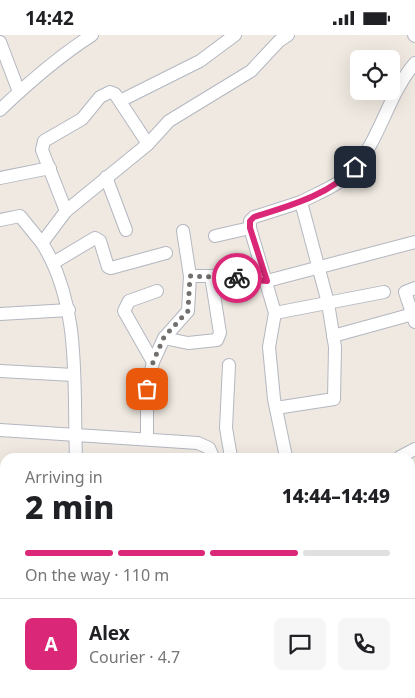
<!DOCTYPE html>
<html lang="en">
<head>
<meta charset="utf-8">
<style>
	body { margin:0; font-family:"Noto Sans",sans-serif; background:#f6f6f6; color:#202124; height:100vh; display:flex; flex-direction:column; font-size:19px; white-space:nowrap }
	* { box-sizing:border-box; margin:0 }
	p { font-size:16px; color:#757577 }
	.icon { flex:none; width:28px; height:28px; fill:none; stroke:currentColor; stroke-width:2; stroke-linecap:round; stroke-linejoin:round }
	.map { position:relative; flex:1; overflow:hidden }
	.details { position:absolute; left:0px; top:418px; width:415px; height:246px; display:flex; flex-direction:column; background:#fff; border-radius:15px 15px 0 0; box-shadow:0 5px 20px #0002 }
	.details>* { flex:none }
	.controls { position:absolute; left:350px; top:15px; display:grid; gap:10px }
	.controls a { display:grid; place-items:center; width:50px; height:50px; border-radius:8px; background:#fff; box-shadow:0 5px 20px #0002; font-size:25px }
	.pin { position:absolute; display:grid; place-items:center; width:42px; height:42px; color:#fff; margin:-21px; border-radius:10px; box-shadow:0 2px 8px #0006 }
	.courier { position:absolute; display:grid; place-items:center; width:50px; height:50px; margin:-25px; border:4px solid #db2777; border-radius:50%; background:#fff; color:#222; box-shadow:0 1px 6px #0007 }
	.headline em { font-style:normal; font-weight:800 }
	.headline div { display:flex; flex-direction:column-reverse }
	.headline { display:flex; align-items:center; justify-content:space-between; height:85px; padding:0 25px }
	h1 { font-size:32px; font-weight:800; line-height:38px }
	.bar { display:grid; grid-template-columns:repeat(4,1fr); gap:8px 5px; align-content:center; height:60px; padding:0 25px }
	.bar i { height:6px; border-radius:4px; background:#e0e0e0 }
	.bar .selected { background:#db2777 }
	.bar p { grid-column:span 4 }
	.line { display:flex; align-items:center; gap:12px; padding:0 25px; border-top:1px solid #e0e0e0 }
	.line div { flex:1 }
	.round { display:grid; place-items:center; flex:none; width:52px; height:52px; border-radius:8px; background:#f6f6f6 }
	.status { display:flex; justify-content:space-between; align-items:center; height:35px; padding:0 25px; background:#fff; direction:ltr }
	.status svg { height:14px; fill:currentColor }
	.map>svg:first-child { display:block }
</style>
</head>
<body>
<div class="status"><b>14:42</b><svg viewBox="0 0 49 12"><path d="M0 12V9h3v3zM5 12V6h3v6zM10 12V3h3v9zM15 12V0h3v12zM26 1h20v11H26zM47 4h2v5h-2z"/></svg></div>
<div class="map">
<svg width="415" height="663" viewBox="0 0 415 663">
	<rect width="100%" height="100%" fill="#efe9e1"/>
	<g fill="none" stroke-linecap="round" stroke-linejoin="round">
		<defs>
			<g id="minor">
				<polyline points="414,0 415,1"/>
				<polyline points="0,7 19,57"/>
				<polyline points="120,66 200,26 235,0"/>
				<path d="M0,75c29,-28 58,-53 92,-75"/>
				<polyline points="106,142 126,195"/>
				<polyline points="0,143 50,133"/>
				<polyline points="66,176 42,115 44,106 82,84 100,62 110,57 115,59 148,109"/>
				<polyline points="0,185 20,181 42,208"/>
				<polyline points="183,196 190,241"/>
				<polyline points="215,201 250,193"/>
				<polyline points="53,228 95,203 100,206 108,232 111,233 166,218"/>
				<polyline points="415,253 405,257 415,287"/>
				<polyline points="275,278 384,257"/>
				<polyline points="0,279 69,275"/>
				<polyline points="333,301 413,279"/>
				<polyline points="164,303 188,308 217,305 220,298 211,241"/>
				<polyline points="153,327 124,276 129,266 157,256"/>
				<polyline points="229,330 226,393 231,422"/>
				<polyline points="0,336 74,340"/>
				<path d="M276,373l58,-9 1,-52 -7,-44 -27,-101c14,-8 35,-15 47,-27 32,-31 38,-78 67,-112"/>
				<polyline points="0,395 198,408 209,413 213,422"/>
				<polyline points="147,403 147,354 153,327 164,303 188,276 190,241 220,241 267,246 415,207"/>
				<path d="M76,422c-3,-71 6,-150 -34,-214l24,-32 82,-67 21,-23 82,-50 28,-30 9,-6"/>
				<polyline points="286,422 274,364 269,312 275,278 250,193 250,186 254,182 301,167"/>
				<polyline points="400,422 415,414"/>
				<polyline points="0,444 5,445"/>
				<polyline points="11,659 13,663"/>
				<polyline points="245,659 246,663"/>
			</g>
			<g id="major">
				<polyline points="410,497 415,497"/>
				<polyline points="0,508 5,508"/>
				<polyline points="410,513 415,512"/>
				<polyline points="0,525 5,526"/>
			</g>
		</defs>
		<use href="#minor" stroke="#b4b7c1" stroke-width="14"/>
		<use href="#major" stroke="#c9c9c9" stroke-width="18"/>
		<use href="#minor" stroke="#fff" stroke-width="12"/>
		<use href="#major" stroke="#f2d163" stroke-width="16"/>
	</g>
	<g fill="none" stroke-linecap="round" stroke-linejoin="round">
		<polyline stroke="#726f6d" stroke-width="5" stroke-dasharray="0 9" points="147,354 153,327 164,302 188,276 190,241 237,243"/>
		<path stroke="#db2777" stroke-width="6" d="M237,243l30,3 -17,-53v-7l4,-4c35,-11 76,-22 101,-50"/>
	</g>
</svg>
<div class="controls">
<a><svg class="icon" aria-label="locate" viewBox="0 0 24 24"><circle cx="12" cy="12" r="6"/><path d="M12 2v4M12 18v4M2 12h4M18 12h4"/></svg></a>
</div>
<div class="pin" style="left:147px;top:354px;background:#ea580c"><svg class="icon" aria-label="bag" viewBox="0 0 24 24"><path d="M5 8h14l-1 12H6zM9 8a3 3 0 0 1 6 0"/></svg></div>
<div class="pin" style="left:355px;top:132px;background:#1f2937"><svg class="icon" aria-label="home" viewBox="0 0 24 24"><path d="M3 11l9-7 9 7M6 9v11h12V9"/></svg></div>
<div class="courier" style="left:237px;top:243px"><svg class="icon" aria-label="bike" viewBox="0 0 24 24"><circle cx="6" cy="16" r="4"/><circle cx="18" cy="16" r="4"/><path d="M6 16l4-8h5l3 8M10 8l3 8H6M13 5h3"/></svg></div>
<section class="details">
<div class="headline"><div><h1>2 min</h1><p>Arriving in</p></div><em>14:44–14:49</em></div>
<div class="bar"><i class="selected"></i><i class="selected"></i><i class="selected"></i><i></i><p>On the way · 110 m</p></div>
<div class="line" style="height:90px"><b class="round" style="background:#db2777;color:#fff">A</b><div><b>Alex</b><p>Courier · 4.7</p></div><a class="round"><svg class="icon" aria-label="chat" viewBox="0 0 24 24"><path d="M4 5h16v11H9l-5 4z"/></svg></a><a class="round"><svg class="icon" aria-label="phone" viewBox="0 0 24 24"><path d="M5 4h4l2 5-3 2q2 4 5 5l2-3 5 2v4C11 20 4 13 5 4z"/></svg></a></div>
</section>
</div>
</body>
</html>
